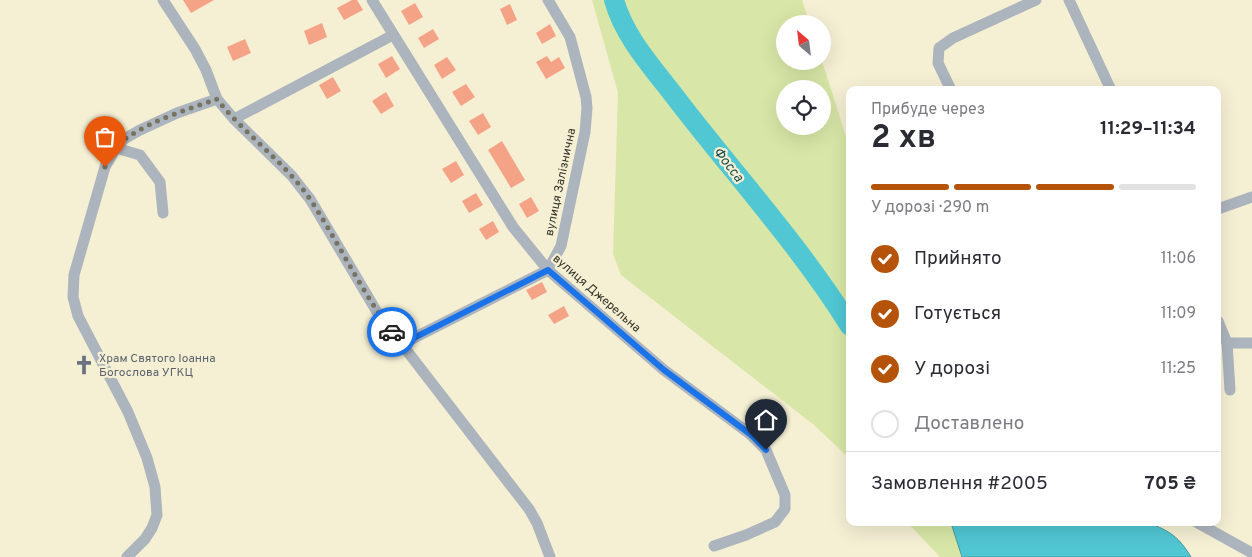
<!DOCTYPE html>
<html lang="uk">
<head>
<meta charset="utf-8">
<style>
	body { margin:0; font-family:Overpass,sans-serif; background:#f2f2f3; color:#2b2b33; height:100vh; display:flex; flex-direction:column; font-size:19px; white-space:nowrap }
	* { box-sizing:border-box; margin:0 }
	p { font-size:16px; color:#7c7c81 }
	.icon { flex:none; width:28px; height:28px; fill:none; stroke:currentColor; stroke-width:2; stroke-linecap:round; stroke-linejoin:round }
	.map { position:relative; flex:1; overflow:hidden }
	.side { position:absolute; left:846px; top:86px; width:375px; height:440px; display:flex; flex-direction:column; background:#fff; border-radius:10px; box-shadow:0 5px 20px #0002 }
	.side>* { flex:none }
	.needle { width:32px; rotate:332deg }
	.controls { position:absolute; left:776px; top:15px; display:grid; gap:10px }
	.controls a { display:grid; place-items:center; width:55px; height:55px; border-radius:50%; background:#fff; box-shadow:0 5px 20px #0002; font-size:25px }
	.pin { position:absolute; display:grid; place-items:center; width:42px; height:42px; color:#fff; margin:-51px -21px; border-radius:50% 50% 50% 0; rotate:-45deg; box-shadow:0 0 5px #0007 }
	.pin .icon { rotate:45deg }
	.courier { position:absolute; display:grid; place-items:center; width:50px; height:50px; margin:-25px; border:4px solid #1a73e8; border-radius:50%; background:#fff; color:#222; box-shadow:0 1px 6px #0007 }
	.overview em { font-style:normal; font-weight:700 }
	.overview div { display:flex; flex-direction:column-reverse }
	.overview { display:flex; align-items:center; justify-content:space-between; height:85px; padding:0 25px }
	h1 { font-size:32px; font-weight:700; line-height:38px }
	.bar { display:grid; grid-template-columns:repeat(4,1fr); gap:8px 5px; align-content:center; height:60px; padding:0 25px }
	.bar i { height:6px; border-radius:4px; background:#e1e1e2 }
	.bar .selected { background:#b45309 }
	.bar p { grid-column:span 4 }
	.line { display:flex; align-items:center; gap:12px; padding:0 25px; border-top:1px solid #e1e1e2 }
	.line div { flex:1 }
	ol { padding:0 25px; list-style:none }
	li { display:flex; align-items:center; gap:15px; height:55px }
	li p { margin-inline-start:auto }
	li .icon { padding:5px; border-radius:50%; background:#b45309; color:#fff; stroke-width:4 }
	li:last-child { color:#7c7c81 }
	li i { width:28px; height:28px; border:2px solid #e1e1e2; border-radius:50% }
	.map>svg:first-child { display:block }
</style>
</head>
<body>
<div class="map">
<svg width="1252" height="557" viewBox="0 0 1252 557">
	<rect width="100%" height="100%" fill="#f5f0d4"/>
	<g fill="#d8e7a7" fill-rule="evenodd">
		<path d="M592,0h210l8,24h-25v37h37l28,88v310l-36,-34 -193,-150 -8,-21 5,-161zM785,89h37v37h-37z"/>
		<polygon points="908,523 992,523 998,557 940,557"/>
	</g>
	<path fill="#50c7d3" stroke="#479a9f" d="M951,523h198c21,8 30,14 42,34h-229z"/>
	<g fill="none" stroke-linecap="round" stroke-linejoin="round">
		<path stroke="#50c7d3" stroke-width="20" d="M614,0c11,39 41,70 65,102 57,74 121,144 171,224"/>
	</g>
	<g fill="#f5a387">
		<polygon points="183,0 214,0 191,13"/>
		<polygon points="352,0 357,0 363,10 344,20 337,8"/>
		<polygon points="415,3 423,17 409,25 401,11"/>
		<polygon points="510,4 517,20 507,25 500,9"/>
		<polygon points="322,23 327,37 309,45 304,31"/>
		<polygon points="550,24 556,36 542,44 536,33"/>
		<polygon points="433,29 439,39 424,48 418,38"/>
		<polygon points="245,39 251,53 233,61 227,47"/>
		<polygon points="392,56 400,69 386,78 378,64"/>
		<polygon points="547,56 551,62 559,57 565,68 546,79 536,62"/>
		<polygon points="447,57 456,70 442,79 434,65"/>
		<polygon points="333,77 341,91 327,99 319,85"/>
		<polygon points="466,84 475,97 461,106 452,92"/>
		<polygon points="386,92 394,106 381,114 372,101"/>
		<polygon points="483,113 491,127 478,135 469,121"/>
		<polygon points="502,141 525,180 511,188 488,150"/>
		<polygon points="456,161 464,175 451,183 442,169"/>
		<polygon points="476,193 483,205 469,213 462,201"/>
		<polygon points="531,197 539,211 527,218 519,204"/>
		<polygon points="493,221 499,232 486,240 479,229"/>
		<polygon points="542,282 547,292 532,300 526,290"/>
		<polygon points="564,306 569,316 554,324 548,315"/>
	</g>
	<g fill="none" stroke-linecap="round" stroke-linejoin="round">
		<g stroke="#acb4bd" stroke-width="11">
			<polyline points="163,0 195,49 206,70 217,99 234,119 292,176 302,189 310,199 377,312 529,509 537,523 550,557"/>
			<polyline points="372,0 513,227 548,270 664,370 750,434 766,450 785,495 785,509 775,522 746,535 714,546"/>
			<polyline points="1069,0 1111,90"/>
			<polyline points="951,90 938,63 939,48 953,38 1036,0"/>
			<polyline points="234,119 393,35"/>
			<polyline points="116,148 140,155 160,182 163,213"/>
			<polyline points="1218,209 1252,197"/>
			<polyline points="1218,321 1227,343 1252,343"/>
			<polyline points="1227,343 1230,390"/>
			<polyline points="402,344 548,270 561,246 585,132 587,108 586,97 570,37 548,0"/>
			<polyline points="1196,522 1252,553"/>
			<polyline points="127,557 145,539 152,528 157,515 155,487 147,458 128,412 78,316 73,297 74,275 105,167 116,148 124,139 140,130 177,113 217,99"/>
		</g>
	</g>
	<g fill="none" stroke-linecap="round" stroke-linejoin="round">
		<path stroke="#767363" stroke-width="5" stroke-dasharray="0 9" d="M105,167c5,-10 10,-21 20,-28 25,-18 63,-30 92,-40 28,36 67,62 93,100 29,44 50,90 82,133"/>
		<polyline stroke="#1a73e8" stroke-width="6" points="392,332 402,344 548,270 664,370 750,434 766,450"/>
	</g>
	<defs>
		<symbol id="church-bare" viewBox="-9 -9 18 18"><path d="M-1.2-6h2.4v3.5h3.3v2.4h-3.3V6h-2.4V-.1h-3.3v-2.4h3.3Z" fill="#6b7280" stroke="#f5f0d4" stroke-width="2.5" paint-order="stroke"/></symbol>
	</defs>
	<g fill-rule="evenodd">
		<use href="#church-bare" x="70" y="351" width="28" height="28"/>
	</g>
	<g text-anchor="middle" stroke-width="4.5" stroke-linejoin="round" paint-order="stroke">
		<g font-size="12" fill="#323026" stroke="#f5f0d4">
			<text transform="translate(560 182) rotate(-78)" y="4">вулиця Залізнична</text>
			<text transform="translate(597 293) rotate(41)" y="4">вулиця Джерельна</text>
		</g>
		<g font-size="12" fill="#5b616d" stroke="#f5f0d4" text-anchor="start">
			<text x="99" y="362">Храм Святого Іоанна<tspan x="99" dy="14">Богослова УГКЦ</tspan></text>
		</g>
		<g font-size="14" font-style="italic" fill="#15494f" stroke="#f5f0d4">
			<text transform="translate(729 164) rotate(52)" y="5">Фосса</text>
		</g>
	</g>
</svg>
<div class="controls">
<a><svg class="needle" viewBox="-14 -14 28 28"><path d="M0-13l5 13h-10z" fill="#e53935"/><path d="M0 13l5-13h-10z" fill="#7c7c81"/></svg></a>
<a><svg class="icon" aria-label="locate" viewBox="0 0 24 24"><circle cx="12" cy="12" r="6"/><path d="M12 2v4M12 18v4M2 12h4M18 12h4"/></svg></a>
</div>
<div class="pin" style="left:105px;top:167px;background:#ea580c"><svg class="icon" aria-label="bag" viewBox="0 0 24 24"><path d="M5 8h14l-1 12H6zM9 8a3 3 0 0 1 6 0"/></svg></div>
<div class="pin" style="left:766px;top:450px;background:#1f2937"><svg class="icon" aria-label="home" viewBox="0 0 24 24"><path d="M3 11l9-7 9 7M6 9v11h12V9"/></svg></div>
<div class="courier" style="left:392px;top:332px"><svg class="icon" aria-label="car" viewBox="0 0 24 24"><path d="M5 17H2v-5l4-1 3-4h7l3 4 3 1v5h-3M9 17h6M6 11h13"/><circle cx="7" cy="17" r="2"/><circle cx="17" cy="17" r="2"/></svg></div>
<section class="side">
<div class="overview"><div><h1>2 хв</h1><p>Прибуде через</p></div><em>11:29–11:34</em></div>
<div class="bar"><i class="selected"></i><i class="selected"></i><i class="selected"></i><i></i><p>У дорозі · 290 m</p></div>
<ol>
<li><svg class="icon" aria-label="check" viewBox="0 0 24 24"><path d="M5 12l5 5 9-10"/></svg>Прийнято<p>11:06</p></li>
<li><svg class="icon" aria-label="check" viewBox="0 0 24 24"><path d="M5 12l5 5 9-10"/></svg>Готується<p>11:09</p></li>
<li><svg class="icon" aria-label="check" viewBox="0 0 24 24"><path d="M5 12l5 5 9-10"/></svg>У дорозі<p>11:25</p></li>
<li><i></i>Доставлено</li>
</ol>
<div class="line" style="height:65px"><div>Замовлення #2005</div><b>705 ₴</b></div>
</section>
</div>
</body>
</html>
